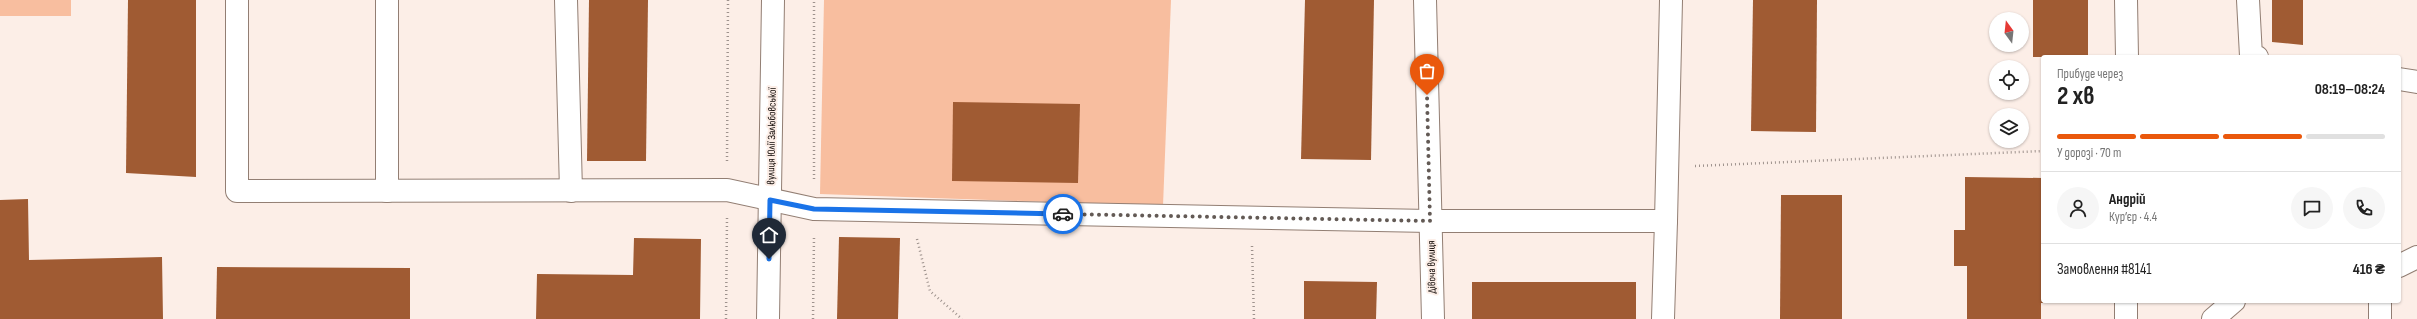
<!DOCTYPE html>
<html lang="uk">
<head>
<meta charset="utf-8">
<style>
	body { margin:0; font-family:"Sofia Sans Condensed",sans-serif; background:#f6f6f6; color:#222; height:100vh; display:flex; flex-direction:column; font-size:15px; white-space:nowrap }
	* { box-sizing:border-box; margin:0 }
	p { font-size:13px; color:#767676 }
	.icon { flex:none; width:22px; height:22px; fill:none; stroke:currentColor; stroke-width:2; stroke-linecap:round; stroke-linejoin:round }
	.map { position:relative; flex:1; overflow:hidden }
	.panel { position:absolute; left:2041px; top:55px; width:360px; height:248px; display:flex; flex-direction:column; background:#fff; border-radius:4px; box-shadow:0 1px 3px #0004 }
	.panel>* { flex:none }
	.needle { width:26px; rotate:345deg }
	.buttons { position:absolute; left:1989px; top:12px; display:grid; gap:8px }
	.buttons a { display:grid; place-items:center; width:40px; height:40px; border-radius:50%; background:#fff; box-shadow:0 1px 3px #0004; font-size:20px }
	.pin { position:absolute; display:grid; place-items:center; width:34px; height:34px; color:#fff; margin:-41px -17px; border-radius:50% 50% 50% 0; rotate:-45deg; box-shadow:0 0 4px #0007 }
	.pin .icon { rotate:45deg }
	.courier { position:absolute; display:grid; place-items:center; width:40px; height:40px; margin:-20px; border:3px solid #1a73e8; border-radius:50%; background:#fff; color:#222; box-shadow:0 1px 5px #0007 }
	.summary em { font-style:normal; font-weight:700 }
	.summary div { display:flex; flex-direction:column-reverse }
	.summary { display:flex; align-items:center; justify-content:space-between; height:68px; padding:0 16px }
	h1 { font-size:26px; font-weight:700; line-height:30px }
	.bar { display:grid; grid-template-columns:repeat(4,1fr); gap:6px 4px; align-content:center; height:48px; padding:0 16px }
	.bar i { height:5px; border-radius:3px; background:#e0e0e0 }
	.bar .active { background:#ea580c }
	.bar p { grid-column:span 4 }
	.line { display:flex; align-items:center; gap:10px; padding:0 16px; border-top:1px solid #e0e0e0 }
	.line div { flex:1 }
	.round { display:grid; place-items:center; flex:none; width:42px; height:42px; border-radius:21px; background:#f6f6f6 }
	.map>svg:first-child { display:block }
</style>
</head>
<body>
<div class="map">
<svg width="2417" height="319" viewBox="0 0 2417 319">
	<rect width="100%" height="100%" fill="#fceee7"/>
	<g fill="#f8be9f">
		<rect x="0" y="0" width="71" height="16"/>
		<polygon points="824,0 1171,0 1163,206 820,194"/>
	</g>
	<g fill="#a05b33">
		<polygon points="128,0 196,0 196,177 126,173"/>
		<polygon points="589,0 648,0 646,161 587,161"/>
		<polygon points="1305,0 1374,0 1371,160 1301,159"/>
		<polygon points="1753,0 1817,0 1816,132 1751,131"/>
		<rect x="2033" y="0" width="55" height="57"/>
		<polygon points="2272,0 2303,0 2303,45 2272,42"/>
		<polygon points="953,102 1080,104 1078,183 952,181"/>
		<polygon points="1965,177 2043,178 2043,303 2041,303 2041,319 1967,319 1967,266 1954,266 1954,230 1965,230"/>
		<polygon points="1781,195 1842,195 1842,319 1780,319"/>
		<polygon points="28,199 29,260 162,257 163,319 0,319 0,200"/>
		<polygon points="839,237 900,238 898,319 837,319"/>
		<polygon points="634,238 701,239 700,319 536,319 537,274 633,275"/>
		<polygon points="217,267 410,268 410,319 216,319"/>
		<polygon points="1304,281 1377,282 1376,319 1304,319"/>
		<rect x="1472" y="282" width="164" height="37"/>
	</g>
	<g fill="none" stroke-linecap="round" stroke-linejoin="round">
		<defs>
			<g id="minor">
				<polyline points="237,0 237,191 727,190 814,209 1430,221 1666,221 1671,0"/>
				<polyline points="566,0 571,191"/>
				<polyline points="1425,0 1433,319"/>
				<polyline points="2126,0 2127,57"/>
				<polyline points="2248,0 2251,56 2257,57"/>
				<polyline points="2399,79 2417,82"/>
				<polyline points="387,191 387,0"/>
				<polyline points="2399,266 2417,257"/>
				<polyline points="768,319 773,0"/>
				<polyline points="1663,319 1666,221"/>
				<polyline points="2126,319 2126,301"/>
				<polyline points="2213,319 2234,301"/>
				<polyline points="2380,319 2380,301"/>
			</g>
		</defs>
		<use href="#minor" stroke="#927e73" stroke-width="24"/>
		<g stroke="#9e928d" stroke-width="2.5" stroke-dasharray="1 3" stroke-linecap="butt">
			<polyline points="727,161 728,0"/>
			<polyline points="1695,166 2043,151"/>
			<polyline points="814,179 814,0"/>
			<polyline points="917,239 930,291 962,319"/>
			<polyline points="1252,246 1254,319"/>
			<polyline points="726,319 727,218"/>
			<polyline points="813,319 814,236"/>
		</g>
		<use href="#minor" stroke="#fff" stroke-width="22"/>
	</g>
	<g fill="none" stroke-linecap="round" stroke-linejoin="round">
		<polyline stroke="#635a55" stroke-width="4" stroke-dasharray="0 7.2" points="1063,214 1430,221 1427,95"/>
		<polyline stroke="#1a73e8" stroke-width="5" points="769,259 770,200 814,209 1063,214"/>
	</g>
	<g text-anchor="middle" stroke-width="4" stroke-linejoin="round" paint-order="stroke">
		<g font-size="11" fill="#110a07" stroke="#fceee7">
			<text transform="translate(771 136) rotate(-89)" y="4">вулиця Юлії Залюбовської</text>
			<text transform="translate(1431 267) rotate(-91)" y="4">Дівоча вулиця</text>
		</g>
	</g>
</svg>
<div class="buttons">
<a><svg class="needle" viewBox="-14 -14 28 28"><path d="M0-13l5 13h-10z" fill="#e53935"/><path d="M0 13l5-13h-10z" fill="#767676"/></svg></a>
<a><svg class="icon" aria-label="locate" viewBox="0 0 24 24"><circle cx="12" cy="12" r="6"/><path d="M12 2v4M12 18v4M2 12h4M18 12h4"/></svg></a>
<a><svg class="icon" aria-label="layers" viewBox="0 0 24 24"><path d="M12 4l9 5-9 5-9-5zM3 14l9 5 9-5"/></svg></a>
</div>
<div class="pin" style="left:1427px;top:95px;background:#ea580c"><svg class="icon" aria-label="bag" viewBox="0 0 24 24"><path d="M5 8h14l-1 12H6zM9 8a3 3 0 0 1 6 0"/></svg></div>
<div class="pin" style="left:769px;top:259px;background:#1f2937"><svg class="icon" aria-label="home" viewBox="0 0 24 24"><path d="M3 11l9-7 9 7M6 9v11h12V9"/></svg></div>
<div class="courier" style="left:1063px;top:214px"><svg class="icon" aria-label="car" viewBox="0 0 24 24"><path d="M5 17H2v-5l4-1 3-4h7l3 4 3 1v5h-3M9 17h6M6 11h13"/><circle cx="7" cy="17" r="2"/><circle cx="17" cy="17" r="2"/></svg></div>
<section class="panel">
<div class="summary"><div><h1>2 хв</h1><p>Прибуде через</p></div><em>08:19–08:24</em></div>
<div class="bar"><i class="active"></i><i class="active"></i><i class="active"></i><i></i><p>У дорозі · 70 m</p></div>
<div class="line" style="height:72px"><a class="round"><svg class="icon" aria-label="person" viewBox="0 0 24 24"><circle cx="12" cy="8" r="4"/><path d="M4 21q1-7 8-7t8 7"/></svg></a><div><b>Андрій</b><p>Кур’єр · 4.4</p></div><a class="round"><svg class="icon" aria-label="chat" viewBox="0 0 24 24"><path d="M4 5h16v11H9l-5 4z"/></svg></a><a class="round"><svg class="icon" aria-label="phone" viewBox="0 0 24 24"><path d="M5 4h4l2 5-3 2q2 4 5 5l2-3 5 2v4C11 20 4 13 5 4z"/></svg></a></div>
<div class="line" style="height:52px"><div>Замовлення #8141</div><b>416 ₴</b></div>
</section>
</div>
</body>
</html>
